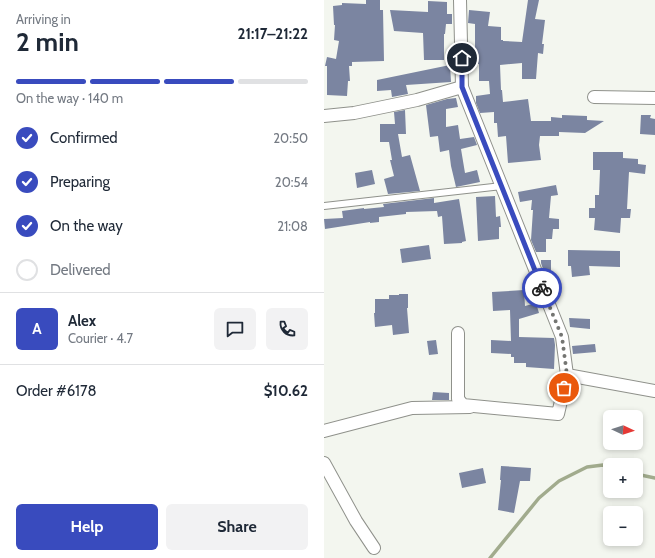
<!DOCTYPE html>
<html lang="en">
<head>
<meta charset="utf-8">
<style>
	body { margin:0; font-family:Cabin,sans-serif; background:#f2f2f3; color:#1f2937; height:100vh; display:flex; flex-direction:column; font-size:15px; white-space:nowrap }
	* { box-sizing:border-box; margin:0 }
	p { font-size:13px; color:#747a83 }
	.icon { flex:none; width:22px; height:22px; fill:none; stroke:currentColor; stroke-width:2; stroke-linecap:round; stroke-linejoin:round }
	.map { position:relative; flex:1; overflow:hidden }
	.details { display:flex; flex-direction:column; background:#fff; width:324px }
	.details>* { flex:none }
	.needle { width:26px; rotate:94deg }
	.buttons { position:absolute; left:279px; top:410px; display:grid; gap:8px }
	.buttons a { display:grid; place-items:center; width:40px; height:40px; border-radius:6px; background:#fff; box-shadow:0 2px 6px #0003; font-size:20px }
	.pin { position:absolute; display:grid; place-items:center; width:34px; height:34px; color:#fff; margin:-17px; border:2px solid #fff; border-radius:50%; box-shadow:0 1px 4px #0007 }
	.courier { position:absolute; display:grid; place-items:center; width:40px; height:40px; margin:-20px; border:3px solid #394bbe; border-radius:50%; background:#fff; color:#222; box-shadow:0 1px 5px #0007 }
	.head em { font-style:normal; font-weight:800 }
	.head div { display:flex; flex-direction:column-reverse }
	.head { display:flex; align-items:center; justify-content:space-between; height:68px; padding:0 16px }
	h1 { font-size:26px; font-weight:800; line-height:30px }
	.bar { display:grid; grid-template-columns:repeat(4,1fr); gap:6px 4px; align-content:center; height:48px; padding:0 16px }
	.bar i { height:5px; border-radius:3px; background:#e0e1e3 }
	.bar .current { background:#394bbe }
	.bar p { grid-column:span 4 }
	.line { display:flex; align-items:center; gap:10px; padding:0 16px; border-top:1px solid #e0e1e3 }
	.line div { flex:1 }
	.round { display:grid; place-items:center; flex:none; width:42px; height:42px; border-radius:6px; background:#f2f2f3 }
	ol { padding:0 16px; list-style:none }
	li { display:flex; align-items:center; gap:12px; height:44px }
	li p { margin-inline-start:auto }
	li .icon { padding:4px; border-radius:50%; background:#394bbe; color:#fff; stroke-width:4 }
	li:last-child { color:#747a83 }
	li i { width:22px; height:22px; border:2px solid #e0e1e3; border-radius:50% }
	.cta { display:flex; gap:8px; margin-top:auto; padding:8px 16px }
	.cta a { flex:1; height:46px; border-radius:6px; background:#394bbe; color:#fff; font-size:16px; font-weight:800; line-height:46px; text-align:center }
	.cta a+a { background:#f2f2f3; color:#1f2937 }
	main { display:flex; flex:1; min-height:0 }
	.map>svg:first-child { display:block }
</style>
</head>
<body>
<main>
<section class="details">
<div class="head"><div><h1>2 min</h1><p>Arriving in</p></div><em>21:17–21:22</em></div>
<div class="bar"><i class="current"></i><i class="current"></i><i class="current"></i><i></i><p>On the way · 140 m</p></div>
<ol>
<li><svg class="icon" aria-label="check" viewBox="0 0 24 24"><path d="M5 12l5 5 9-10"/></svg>Confirmed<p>20:50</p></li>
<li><svg class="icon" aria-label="check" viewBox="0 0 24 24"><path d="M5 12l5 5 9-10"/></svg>Preparing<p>20:54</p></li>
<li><svg class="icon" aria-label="check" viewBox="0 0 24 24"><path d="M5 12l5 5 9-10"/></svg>On the way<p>21:08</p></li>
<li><i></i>Delivered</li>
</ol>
<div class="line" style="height:72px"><b class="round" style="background:#394bbe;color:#fff">A</b><div><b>Alex</b><p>Courier · 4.7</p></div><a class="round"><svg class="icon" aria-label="chat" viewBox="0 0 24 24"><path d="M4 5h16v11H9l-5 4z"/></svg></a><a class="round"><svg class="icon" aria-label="phone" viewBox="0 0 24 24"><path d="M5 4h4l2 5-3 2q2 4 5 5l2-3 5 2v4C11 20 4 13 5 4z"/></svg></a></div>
<div class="line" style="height:52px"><div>Order #6178</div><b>$10.62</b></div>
<div class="cta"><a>Help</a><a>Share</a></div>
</section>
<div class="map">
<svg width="331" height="558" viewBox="0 0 331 558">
	<rect width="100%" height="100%" fill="#f3f6ef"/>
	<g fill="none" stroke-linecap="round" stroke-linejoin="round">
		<g stroke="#a1ab8d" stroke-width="3.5">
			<polyline points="312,474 331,478"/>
			<polyline points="166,558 215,498 235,481 263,467 279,465 286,467"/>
		</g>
	</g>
	<g fill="#7b85a1">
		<polygon points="42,0 56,0 56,10 59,10 60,61 28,62 28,66 25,66 26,81 24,81 23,96 3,95 3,66 1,66 3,57 12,59 15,41 10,40 11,25 10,25 9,6 18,5 18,3 42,4"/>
		<polygon points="204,0 215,0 211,19 221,20 218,44 220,44 219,54 214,53 212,79 198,79 198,63 176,65 177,90 178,90 179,102 204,99 207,121 227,121 227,117 238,118 238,115 263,116 263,120 280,121 261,133 235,132 235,136 216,136 215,145 217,160 184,163 182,136 174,137 173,123 170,123 170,112 156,113 152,103 152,96 166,94 165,81 155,81 155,64 151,64 151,24 144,23 145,10 166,12 164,26 177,27 177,40 179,40 179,41 198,42"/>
		<polygon points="104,1 123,2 123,14 128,14 128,24 122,24 121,34 120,34 120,60 100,60 99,33 70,31 66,10 104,12"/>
		<polygon points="126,65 127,82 82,85 84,94 68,97 67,90 53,91 53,80"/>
		<polygon points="132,98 134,107 122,109 122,127 134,125 136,139 150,137 153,145 137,149 141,173 153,170 156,182 132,187 127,166 125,150 116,152 114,136 106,137 102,105 123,99"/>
		<polygon points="81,110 82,134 74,134 78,157 86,155 96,191 64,194 60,179 70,176 66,160 68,160 65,142 56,142 56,124 71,124 70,112"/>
		<polygon points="317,115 327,115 326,118 331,119 331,135 316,134"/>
		<polygon points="269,152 299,152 299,158 314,159 314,164 322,165 321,174 305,172 303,209 307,209 306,218 297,218 296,233 270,230 271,218 265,218 265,208 271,208 271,195 275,195 276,170 269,170"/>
		<polygon points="48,170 51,184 33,188 31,173"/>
		<polygon points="232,185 234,195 227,196 225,218 235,219 235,229 229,229 228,239 222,239 222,252 212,252 207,240 209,210 207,210 208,200 196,202 194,192"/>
		<polygon points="171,196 172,217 176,216 177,227 175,227 175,239 154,241 152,197"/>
		<polygon points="110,198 110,203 135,199 142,241 138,242 138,243 120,244 118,216 114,217 113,211 82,212 82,214 55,217 55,222 46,223 46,222 1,229 0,219 19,218 18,211 40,208 40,209 60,207 59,204"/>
		<polygon points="105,245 107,259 78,263 76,249"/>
		<polygon points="244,250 296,251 296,267 265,266 266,275 248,277 247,266 244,266"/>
		<polygon points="217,260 227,260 227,272 220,272 217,263"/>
		<polygon points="200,290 201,306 212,303 215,313 195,319 195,337 230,338 231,345 230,369 202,367 202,363 190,363 190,357 187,357 187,354 167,353 167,340 187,341 186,310 169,311 168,292"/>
		<polygon points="75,294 84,294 84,308 83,308 85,333 69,335 68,325 51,327 50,313 51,313 51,299 65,299 65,295 75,295"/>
		<polygon points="245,318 266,319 266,329 246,327"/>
		<polygon points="112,340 114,354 105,355 103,341"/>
		<polygon points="271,344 272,352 249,354 248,346"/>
		<polygon points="109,392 125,393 125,400 108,400"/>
		<polygon points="177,466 207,468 206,481 196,481 190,513 174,510 177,480 176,480"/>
		<polygon points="159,468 162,483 138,488 135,473"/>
	</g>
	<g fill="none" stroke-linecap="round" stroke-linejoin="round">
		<defs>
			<polyline id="service" points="0,206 178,186"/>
			<g id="minor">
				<polyline points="270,97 331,98"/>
				<polyline points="0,116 30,113 93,100 138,87"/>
				<polyline points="134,333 134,399 139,405 234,414 243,375 238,337 138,87 136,0"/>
				<polyline points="243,375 331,391"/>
				<polyline points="0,431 88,408 146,407"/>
				<polyline points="0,463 32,521 50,548"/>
			</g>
		</defs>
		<use href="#service" stroke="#8f918b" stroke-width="8"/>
		<use href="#minor" stroke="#8f918b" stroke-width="14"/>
		<use href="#service" stroke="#fff" stroke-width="6"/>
		<use href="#minor" stroke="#fff" stroke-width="12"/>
	</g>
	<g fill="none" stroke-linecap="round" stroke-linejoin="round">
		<polyline stroke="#747572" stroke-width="4" stroke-dasharray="0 7.2" points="218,288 238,337 243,375 240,388"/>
		<polyline stroke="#394bbe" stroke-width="5" points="138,58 138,87 218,288"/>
	</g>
</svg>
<div class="buttons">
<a><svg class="needle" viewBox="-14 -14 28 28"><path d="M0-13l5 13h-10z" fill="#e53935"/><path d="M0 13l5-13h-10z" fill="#747a83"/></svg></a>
<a>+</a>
<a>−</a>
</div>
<div class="pin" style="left:240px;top:388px;background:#ea580c"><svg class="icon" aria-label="bag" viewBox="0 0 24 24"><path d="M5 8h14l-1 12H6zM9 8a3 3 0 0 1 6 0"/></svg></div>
<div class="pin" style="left:138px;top:58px;background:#1f2937"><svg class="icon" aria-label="home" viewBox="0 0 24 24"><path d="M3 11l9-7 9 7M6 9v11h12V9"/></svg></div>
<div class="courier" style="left:218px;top:288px"><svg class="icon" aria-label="bike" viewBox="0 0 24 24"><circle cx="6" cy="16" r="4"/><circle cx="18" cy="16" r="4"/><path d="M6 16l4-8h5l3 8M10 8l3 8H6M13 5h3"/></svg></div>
</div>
</main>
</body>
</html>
